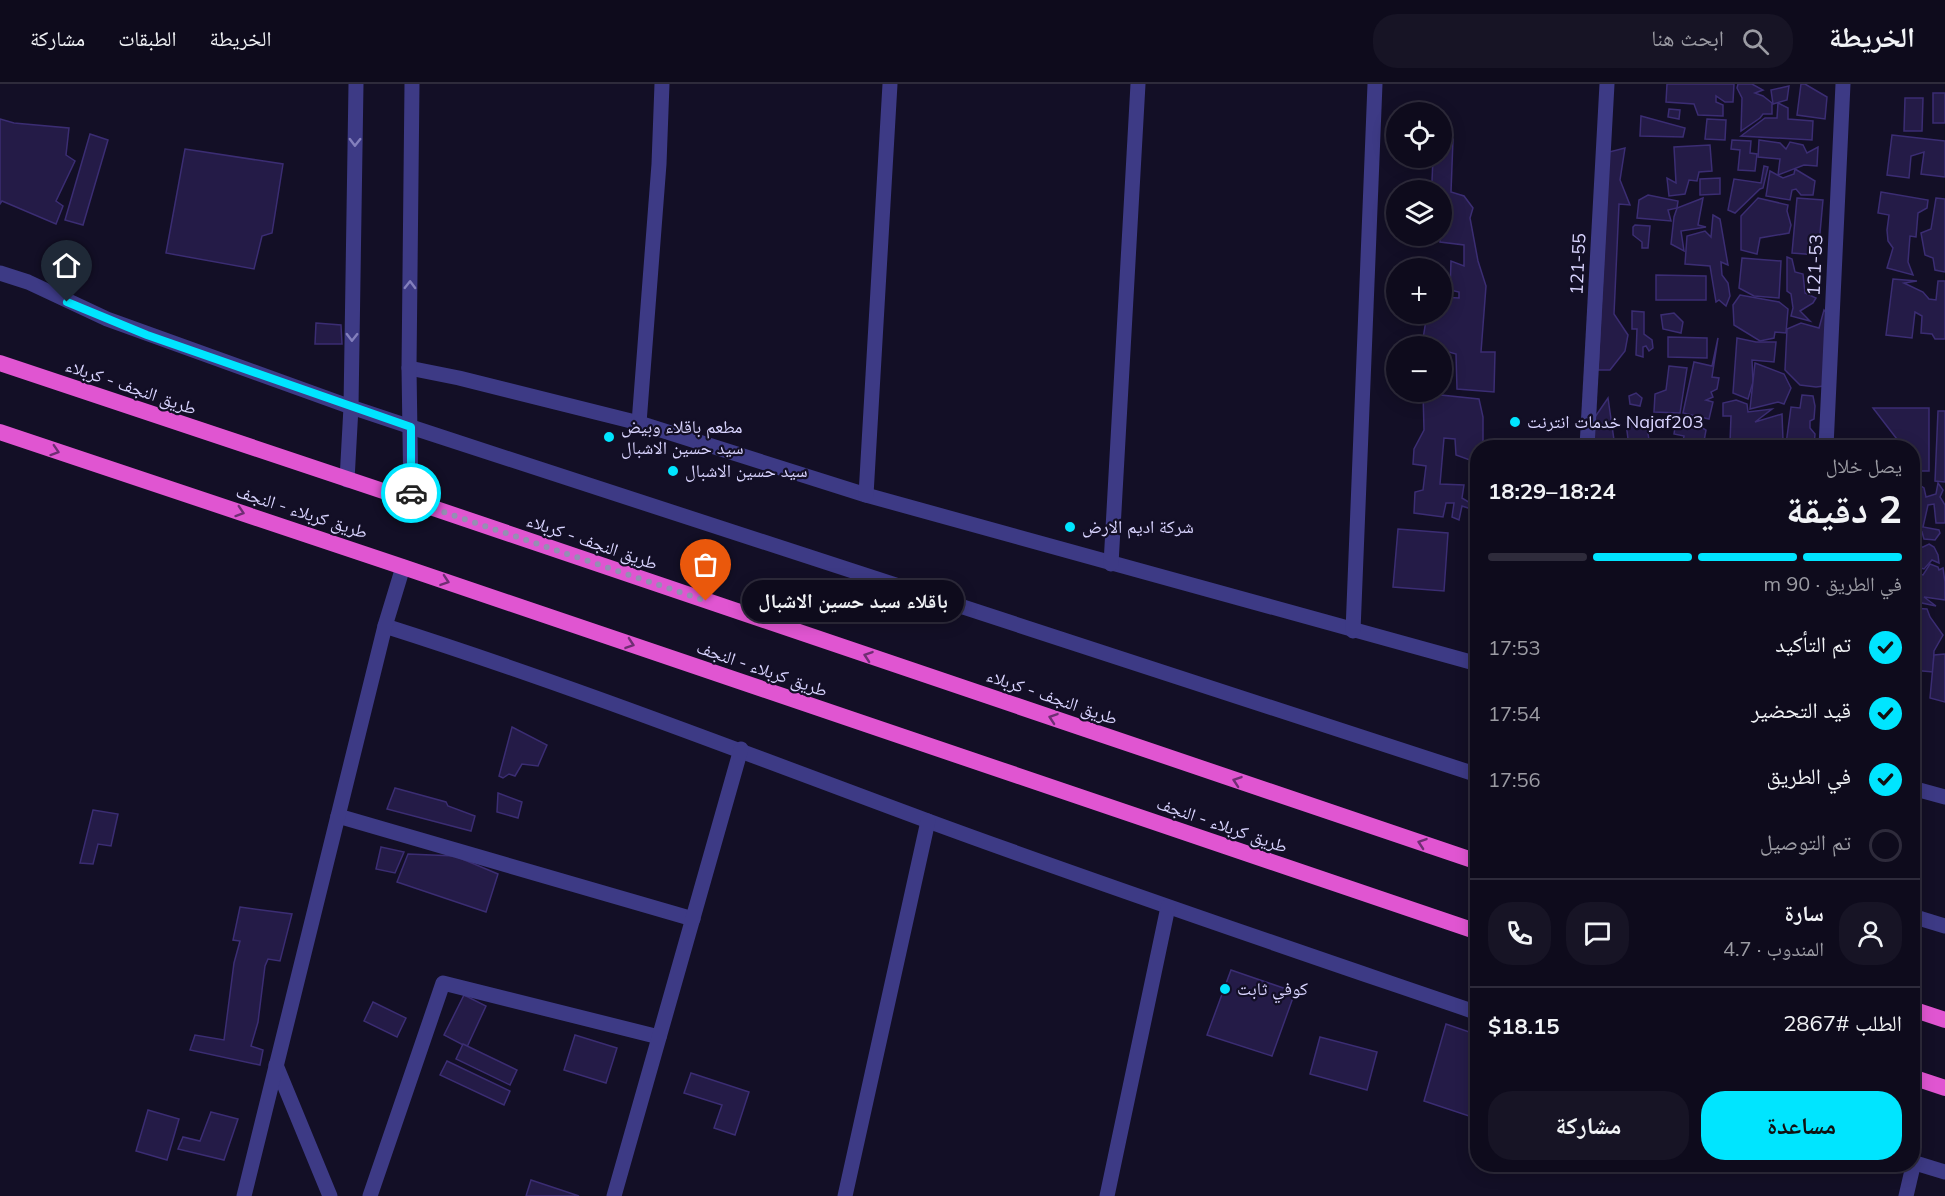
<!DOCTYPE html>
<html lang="ar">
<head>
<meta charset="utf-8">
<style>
	body { margin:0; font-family:Mulish,"Noto Naskh Arabic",sans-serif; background:#171425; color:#f1f3f6; direction:rtl; height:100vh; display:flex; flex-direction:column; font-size:22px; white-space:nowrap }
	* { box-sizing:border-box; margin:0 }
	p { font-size:20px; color:#9b9ba3 }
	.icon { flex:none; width:33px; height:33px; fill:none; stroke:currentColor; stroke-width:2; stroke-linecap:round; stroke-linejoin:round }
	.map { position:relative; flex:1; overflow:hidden; direction:ltr }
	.panel { position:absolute; left:1470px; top:356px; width:450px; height:732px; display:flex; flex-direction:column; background:#0e0b1c; border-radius:24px; box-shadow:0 3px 15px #0003,0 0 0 2px #2e2b3b; direction:rtl }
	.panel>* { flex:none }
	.controls { position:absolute; left:1386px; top:18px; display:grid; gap:12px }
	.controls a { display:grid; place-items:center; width:66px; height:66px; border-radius:50%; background:#0e0b1c; box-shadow:0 3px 15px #0003,0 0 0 2px #2e2b3b; font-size:30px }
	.pin { position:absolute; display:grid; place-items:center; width:51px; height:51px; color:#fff; margin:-62px -26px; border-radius:50% 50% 50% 0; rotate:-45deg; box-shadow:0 0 6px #0007 }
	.pin .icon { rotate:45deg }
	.courier { position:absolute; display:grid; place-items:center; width:60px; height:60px; margin:-30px; border:4px solid #00e5ff; border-radius:50%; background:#fff; color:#222; box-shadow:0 2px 8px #0007 }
	.bubble { position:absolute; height:42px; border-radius:21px; background:#0e0b1c; box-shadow:0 3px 15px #0003,0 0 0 2px #2e2b3b; font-size:20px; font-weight:700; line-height:42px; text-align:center; direction:rtl }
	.summary em { font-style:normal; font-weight:700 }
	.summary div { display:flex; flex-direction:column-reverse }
	.summary { display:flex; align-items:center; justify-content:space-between; height:102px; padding:0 18px }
	h1 { font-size:39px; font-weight:700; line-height:45px }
	.bar { display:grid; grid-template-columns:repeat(4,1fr); gap:9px 6px; align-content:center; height:72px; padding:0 18px }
	.bar i { height:8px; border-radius:4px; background:#2e2b3b }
	.bar .on { background:#00e5ff }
	.bar p { grid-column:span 4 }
	.line { display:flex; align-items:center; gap:15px; padding:0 18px; border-top:2px solid #2e2b3b }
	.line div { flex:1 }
	.round { display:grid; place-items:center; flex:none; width:63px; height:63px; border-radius:24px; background:#171425 }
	ol { padding:0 18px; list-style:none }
	li { display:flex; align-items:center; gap:18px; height:66px }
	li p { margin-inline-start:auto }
	li .icon { padding:6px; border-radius:50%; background:#00e5ff; color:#111; stroke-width:4 }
	li:last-child { color:#9b9ba3 }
	li i { width:33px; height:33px; border:3px solid #2e2b3b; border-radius:50% }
	.cta { display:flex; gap:12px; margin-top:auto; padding:12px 18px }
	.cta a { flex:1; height:69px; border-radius:24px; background:#00e5ff; color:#111; font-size:24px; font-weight:700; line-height:69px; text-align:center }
	.cta a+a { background:#171425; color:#f1f3f6 }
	header { display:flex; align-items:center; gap:36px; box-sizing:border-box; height:84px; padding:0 30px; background:#0e0b1c; border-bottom:2px solid #2e2b3b }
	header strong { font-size:28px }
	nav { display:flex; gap:33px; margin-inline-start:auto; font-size:21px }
	.search { width:420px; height:54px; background:#171425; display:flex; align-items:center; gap:15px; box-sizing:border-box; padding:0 21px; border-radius:24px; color:#9b9ba3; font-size:22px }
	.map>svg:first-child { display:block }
</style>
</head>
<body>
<header>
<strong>الخريطة</strong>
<div class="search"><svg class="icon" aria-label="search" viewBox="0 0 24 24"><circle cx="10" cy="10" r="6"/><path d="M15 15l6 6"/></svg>ابحث هنا</div>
<nav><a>الخريطة</a><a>الطبقات</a><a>مشاركة</a></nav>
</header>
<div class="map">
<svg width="1945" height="1112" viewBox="0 0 1945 1112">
	<rect width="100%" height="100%" fill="#130f26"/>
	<g fill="#241b47" stroke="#3b2d73" stroke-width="1.5">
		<polygon points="1667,0 1734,0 1733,18 1725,18 1716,12 1716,18 1723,21 1723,32 1698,31 1694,20 1666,18"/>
		<polygon points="1738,0 1752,0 1763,6 1755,9 1763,12 1772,19 1772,30 1763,30 1760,34 1741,47 1742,14 1737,4"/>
		<polygon points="1801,0 1805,0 1827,13 1825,35 1797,31"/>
		<polygon points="1789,2 1787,16 1773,20 1771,6"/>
		<rect x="1933" y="9" width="12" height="30"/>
		<polygon points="1905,14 1923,14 1922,47 1904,47"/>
		<polygon points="1778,19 1788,24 1788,35 1813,37 1812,56 1741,52 1765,34 1777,34"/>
		<polygon points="1669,25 1680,26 1679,35 1668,33"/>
		<polygon points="1641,32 1685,44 1683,53 1640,52"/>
		<polygon points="0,35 14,39 69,44 66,71 75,77 56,117 63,122 56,140 2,117 0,120"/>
		<polygon points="1707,35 1726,36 1725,56 1705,55"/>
		<polygon points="90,50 108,56 83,141 65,136"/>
		<polygon points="1892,51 1945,57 1945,93 1921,90 1924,68 1911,72 1909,94 1887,91"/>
		<polygon points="1442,53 1453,55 1451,108 1464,112 1473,124 1470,134 1478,177 1486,202 1481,268 1495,268 1494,308 1457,305 1456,270 1442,266 1442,262 1422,261 1427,230 1442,230 1442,213 1459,214 1459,208 1450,206 1451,177 1464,182 1464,161 1440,158 1442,106 1434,106 1429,104 1432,97 1433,74 1442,74"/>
		<polygon points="1732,56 1751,57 1750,69 1757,70 1755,87 1738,86 1740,66 1731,65"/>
		<polygon points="1759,56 1780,59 1786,65 1790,58 1803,61 1807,69 1818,63 1817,82 1804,81 1778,91 1780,75 1758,73"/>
		<polygon points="1710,61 1712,87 1699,88 1697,97 1689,96 1685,110 1669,112 1667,94 1676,99 1674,63"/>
		<polygon points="1625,64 1620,96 1630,121 1619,120 1614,230 1628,251 1625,267 1610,286 1598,286 1609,68"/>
		<polygon points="185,65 283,80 272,149 262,152 254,185 166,169"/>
		<polygon points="1764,82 1768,83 1763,104 1760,105 1735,129 1728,126 1734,95 1761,99"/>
		<polygon points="1795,85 1815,97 1813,111 1801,111 1796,105 1792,106 1790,116 1766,112 1770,87 1783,94 1794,90"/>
		<polygon points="1720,94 1720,110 1700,111 1700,95"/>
		<polygon points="1881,108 1928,116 1927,124 1918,129 1916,153 1910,152 1908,178 1913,191 1887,184 1893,164 1888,157 1887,146 1889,131 1878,129"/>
		<polygon points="1648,111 1678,117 1677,124 1668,126 1671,137 1637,134 1639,116"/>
		<polygon points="1703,114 1698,141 1706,143 1681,147 1684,167 1671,160 1674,133 1677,124"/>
		<polygon points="1758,114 1788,121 1787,127 1791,141 1789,149 1760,154 1757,170 1741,166 1741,132"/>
		<polygon points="1797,114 1823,116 1818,171 1792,169"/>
		<polygon points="1936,114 1945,115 1945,188 1935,186 1933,174 1925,171 1921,149 1931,145"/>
		<polygon points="1713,131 1720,135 1728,181 1721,178 1722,191 1728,199 1730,212 1726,222 1719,216 1716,218 1710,182 1685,180 1687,152 1705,147 1711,153"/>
		<polygon points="1635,141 1650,142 1648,164 1642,164 1642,158 1633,151 1633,143"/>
		<polygon points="1787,173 1792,175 1795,188 1803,190 1805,209 1816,214 1813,219 1800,227 1810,237 1791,232 1793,224 1791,210 1787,207"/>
		<polygon points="1742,174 1781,177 1779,214 1754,212 1739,204"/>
		<polygon points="1656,191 1706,192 1706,216 1656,216"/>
		<polygon points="1893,195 1917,197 1904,199 1923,208 1929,215 1936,216 1938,197 1945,197 1945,255 1935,255 1932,250 1921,249 1922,232 1915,228 1912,254 1886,251"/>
		<polygon points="1740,211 1779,218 1788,225 1786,249 1775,248 1774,254 1760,257 1734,241 1733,221"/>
		<polygon points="1824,226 1828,231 1824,302 1816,303 1800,301 1785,286 1787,245 1801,239 1819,244"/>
		<polygon points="1632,227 1644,228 1644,250 1652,256 1653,264 1649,267 1646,262 1643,263 1643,273 1636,271 1637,245 1632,245"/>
		<polygon points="1674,229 1683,238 1681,249 1663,245 1661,231"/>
		<polygon points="316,239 341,241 342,260 315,260"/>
		<polygon points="1668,253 1707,254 1707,274 1668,273"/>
		<polygon points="1718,254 1712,293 1719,294 1717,305 1711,308 1713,313 1706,316 1713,318 1709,335 1683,329 1694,278 1712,282"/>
		<polygon points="1737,254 1756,258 1776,258 1774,278 1752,276 1753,298 1748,315 1733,309"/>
		<polygon points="1755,279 1784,290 1791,304 1784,320 1778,318 1750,325"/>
		<polygon points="1669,282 1687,284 1680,329 1654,328 1655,310 1666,306"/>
		<polygon points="1423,308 1441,308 1441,311 1479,315 1483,333 1483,363 1478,363 1478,415 1472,414 1470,376 1456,371 1455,355 1444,354 1440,400 1464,401 1462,414 1472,420 1471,425 1462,422 1459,436 1452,433 1454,419 1446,419 1443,433 1414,429 1415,408 1423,406 1426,382 1413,380 1414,365 1424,346"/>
		<polygon points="1636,309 1642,314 1640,322 1630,320 1629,312"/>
		<polygon points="1802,311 1813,312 1815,322 1814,335 1810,337 1810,344 1815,350 1814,363 1791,363 1786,360 1791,323 1800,324"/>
		<polygon points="1608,314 1615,363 1593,363 1595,333"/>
		<polygon points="1736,316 1747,320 1748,328 1772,325 1755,338 1782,330 1783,356 1764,357 1764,363 1752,363 1738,359 1730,359 1731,332 1723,332 1723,319"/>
		<polygon points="1873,324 1929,324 1929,387 1912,387 1912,363 1897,363 1900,359"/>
		<polygon points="1938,327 1945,327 1945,398 1935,397"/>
		<polygon points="1675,333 1688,335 1706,346 1703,363 1682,363 1684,352 1674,350 1676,337"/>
		<polygon points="1646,336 1650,363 1629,363 1626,339"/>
		<polygon points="1866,355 1883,355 1891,363 1866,363"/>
		<polygon points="1912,393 1918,394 1918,400 1924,404 1926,413 1936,410 1938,399 1943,406 1940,413 1945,421 1945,439 1936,439 1934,420 1928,421 1923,443 1939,446 1940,449 1935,456 1924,455 1922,448 1912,451"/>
		<polygon points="1398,445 1448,449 1444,507 1393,503"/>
		<polygon points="1912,453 1920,460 1912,467"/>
		<polygon points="1929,460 1934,463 1938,471 1939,479 1932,476 1924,485 1917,483 1912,475 1912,469 1918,463 1923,463"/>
		<polygon points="1930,480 1938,483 1939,486 1943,484 1945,498 1945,516 1924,513 1936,522 1917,518 1912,513 1912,488 1923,491"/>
		<polygon points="1912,524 1927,525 1930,533 1943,551 1934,567 1933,588 1912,586"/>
		<polygon points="1945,570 1945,618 1930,614 1934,571"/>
		<polygon points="512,643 547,661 538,682 522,680 515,692 509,690 503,694 499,692"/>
		<polygon points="395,704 446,718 448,722 475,732 471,747 387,725"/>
		<polygon points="498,709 522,718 518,734 497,728"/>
		<polygon points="93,726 118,730 111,762 98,760 93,780 80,779"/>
		<polygon points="381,763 404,768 395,789 376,785"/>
		<polygon points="408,770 455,772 498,790 486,828 397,798"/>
		<polygon points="240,823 292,830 280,877 268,875 265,882 258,938 251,962 263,966 260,981 190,966 195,951 224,956 234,879 240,857 233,856"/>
		<polygon points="1231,886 1295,908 1272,972 1207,951"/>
		<polygon points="464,911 486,922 467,963 444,951"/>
		<polygon points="373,918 406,934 397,953 364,937"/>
		<polygon points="1446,940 1478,951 1478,1035 1424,1017"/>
		<polygon points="575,951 617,964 606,999 564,986"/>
		<polygon points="1320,953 1377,968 1367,1006 1310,990"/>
		<polygon points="463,960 517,986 510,1001 456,975"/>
		<polygon points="447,977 510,1007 504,1021 440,991"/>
		<polygon points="691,989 749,1008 735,1051 714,1044 722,1021 684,1009"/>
		<polygon points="148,1026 179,1035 167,1076 136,1067"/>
		<polygon points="211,1028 238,1035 224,1076 178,1065 183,1053 200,1057"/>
		<polygon points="531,1096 579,1112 526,1112"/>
	</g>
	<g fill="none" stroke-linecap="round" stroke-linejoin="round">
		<g stroke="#3d3a85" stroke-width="15">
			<polyline points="0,189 28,198 107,235 351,323"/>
			<polyline points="411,343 1478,691"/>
			<polyline points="1912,832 1945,842"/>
		</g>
		<g stroke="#3d3a85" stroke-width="15">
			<polyline points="409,284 459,294 639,339 866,411 1478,580"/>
			<polyline points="639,339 659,80 662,0"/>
			<polyline points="1587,363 1607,0"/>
			<polyline points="1826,363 1843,0"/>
			<polyline points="866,411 890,0"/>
			<polyline points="1111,480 1138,0"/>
			<path d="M385,542c183,58 362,128 543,195 182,67 366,129 550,192"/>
			<polyline points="1353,547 1375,0"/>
			<polyline points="1912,704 1945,713"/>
			<polyline points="338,732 693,835"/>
			<polyline points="276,981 330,1112"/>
			<polyline points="1912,1078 1945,1088"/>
			<polyline points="244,1112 385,542 403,483"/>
			<polyline points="370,1112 443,899 659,953"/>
			<polyline points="614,1112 741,665"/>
			<polyline points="845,1112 928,737"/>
			<polyline points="1107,1112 1168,823"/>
			<polyline points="1906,1112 1914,1078"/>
		</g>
		<g stroke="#3d3a85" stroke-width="15">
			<polyline points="351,323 411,343"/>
			<polyline points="347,396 351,323 356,0"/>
			<polyline points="411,417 409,284 412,0"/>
		</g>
		<g stroke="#e055d1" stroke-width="16">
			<polyline points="0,279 386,408 1478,778"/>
			<polyline points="0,348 403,483 1478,848"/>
			<polyline points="1912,925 1945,936"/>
			<polyline points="1912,993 1945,1004"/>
		</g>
	</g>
	<defs><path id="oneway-chevron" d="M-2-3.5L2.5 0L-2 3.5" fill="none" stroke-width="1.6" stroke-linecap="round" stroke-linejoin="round" transform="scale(1.5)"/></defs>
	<g stroke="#837fbc">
		<use href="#oneway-chevron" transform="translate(355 58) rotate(91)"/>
		<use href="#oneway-chevron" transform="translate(410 201) rotate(-89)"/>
		<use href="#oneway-chevron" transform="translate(352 253) rotate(91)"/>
	</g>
	<g stroke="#6f2e73">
		<use href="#oneway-chevron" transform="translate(55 367) rotate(18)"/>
		<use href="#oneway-chevron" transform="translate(240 428) rotate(18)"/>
		<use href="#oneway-chevron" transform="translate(445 497) rotate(19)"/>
		<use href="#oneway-chevron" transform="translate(630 560) rotate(19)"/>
		<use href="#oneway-chevron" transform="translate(868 572) rotate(-161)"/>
		<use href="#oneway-chevron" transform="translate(1053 634) rotate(-161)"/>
		<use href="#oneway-chevron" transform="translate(1237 697) rotate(-161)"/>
		<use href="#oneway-chevron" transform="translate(1422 759) rotate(-161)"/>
	</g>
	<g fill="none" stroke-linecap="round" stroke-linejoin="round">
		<polyline stroke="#948fb3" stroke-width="6" stroke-dasharray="0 10.8" points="411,409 411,417 706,517"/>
		<polyline stroke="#00e5ff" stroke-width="8" points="67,218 147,251 411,343 411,409"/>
	</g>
	<g fill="#00e5ff" stroke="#130f26" stroke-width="2">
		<circle cx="1515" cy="338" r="6"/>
		<circle cx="609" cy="353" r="6"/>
		<circle cx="673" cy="387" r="6"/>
		<circle cx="1070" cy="443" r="6"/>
		<circle cx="1225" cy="905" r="6"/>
	</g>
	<g text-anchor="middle" stroke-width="4.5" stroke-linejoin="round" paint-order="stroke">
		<g font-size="18" fill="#d9d4ff" stroke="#130f26">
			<text transform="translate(1578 180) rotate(-87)" y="6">121-55</text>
			<text transform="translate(1815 181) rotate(-87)" y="6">121-53</text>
			<text transform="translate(131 303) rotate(19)" y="6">طريق النجف - کربلاء</text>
			<text transform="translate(302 428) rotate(18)" y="6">طريق کربلاء - النجف</text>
			<text transform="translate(592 458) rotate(19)" y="6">طريق النجف - کربلاء</text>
			<text transform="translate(762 585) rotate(19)" y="6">طريق کربلاء - النجف</text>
			<text transform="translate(1052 613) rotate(19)" y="6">طريق النجف - کربلاء</text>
			<text transform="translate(1222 741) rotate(19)" y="6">طريق کربلاء - النجف</text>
		</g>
		<g font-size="18" fill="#d9d4ff" stroke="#130f26" text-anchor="start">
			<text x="1527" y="344">خدمات انترنت Najaf203</text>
			<text x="621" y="349">مطعم باقلاء وبيض<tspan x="621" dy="21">سيد حسين الاشبال</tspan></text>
			<text x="685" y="393">سيد حسين الاشبال</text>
			<text x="1082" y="449">شركة اديم الارض</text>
			<text x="1237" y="911">كوفي ثابت</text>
		</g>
	</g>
</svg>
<div class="controls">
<a><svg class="icon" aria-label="locate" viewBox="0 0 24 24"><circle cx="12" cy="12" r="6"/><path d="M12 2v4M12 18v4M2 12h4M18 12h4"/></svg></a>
<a><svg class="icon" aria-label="layers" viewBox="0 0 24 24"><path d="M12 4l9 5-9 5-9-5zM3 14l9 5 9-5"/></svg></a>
<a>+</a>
<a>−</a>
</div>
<div class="pin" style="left:706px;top:517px;background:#ea580c"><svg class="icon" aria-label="bag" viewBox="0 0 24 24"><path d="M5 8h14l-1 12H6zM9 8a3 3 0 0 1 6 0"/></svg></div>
<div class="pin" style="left:67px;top:218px;background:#1f2937"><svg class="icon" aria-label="home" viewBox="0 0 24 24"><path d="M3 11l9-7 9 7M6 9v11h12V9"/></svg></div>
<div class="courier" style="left:411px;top:409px"><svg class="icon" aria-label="car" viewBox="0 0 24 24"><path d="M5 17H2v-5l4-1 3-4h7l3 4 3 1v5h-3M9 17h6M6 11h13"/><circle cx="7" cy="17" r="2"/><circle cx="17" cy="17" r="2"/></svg></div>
<div class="bubble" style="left:742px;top:496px;width:222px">باقلاء سيد حسين الاشبال</div>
<section class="panel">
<div class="summary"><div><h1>2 دقيقة</h1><p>يصل خلال</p></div><em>18:24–18:29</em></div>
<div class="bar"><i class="on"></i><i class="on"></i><i class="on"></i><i></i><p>في الطريق · 90 m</p></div>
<ol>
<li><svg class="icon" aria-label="check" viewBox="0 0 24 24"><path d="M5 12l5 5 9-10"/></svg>تم التأكيد<p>17:53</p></li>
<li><svg class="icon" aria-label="check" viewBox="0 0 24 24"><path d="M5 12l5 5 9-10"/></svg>قيد التحضير<p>17:54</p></li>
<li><svg class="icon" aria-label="check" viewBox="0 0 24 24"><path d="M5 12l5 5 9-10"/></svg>في الطريق<p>17:56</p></li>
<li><i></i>تم التوصيل</li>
</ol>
<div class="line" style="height:108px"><a class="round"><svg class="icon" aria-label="person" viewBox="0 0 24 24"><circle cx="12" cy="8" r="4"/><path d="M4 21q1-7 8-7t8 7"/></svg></a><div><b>سارة</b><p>المندوب · 4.7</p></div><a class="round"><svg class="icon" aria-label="chat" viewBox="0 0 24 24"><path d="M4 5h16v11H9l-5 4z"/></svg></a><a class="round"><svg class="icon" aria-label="phone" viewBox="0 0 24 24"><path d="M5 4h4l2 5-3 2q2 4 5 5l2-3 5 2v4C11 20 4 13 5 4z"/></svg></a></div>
<div class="line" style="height:78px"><div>الطلب #2867</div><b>$18.15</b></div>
<div class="cta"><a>مساعدة</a><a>مشاركة</a></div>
</section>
</div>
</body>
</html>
